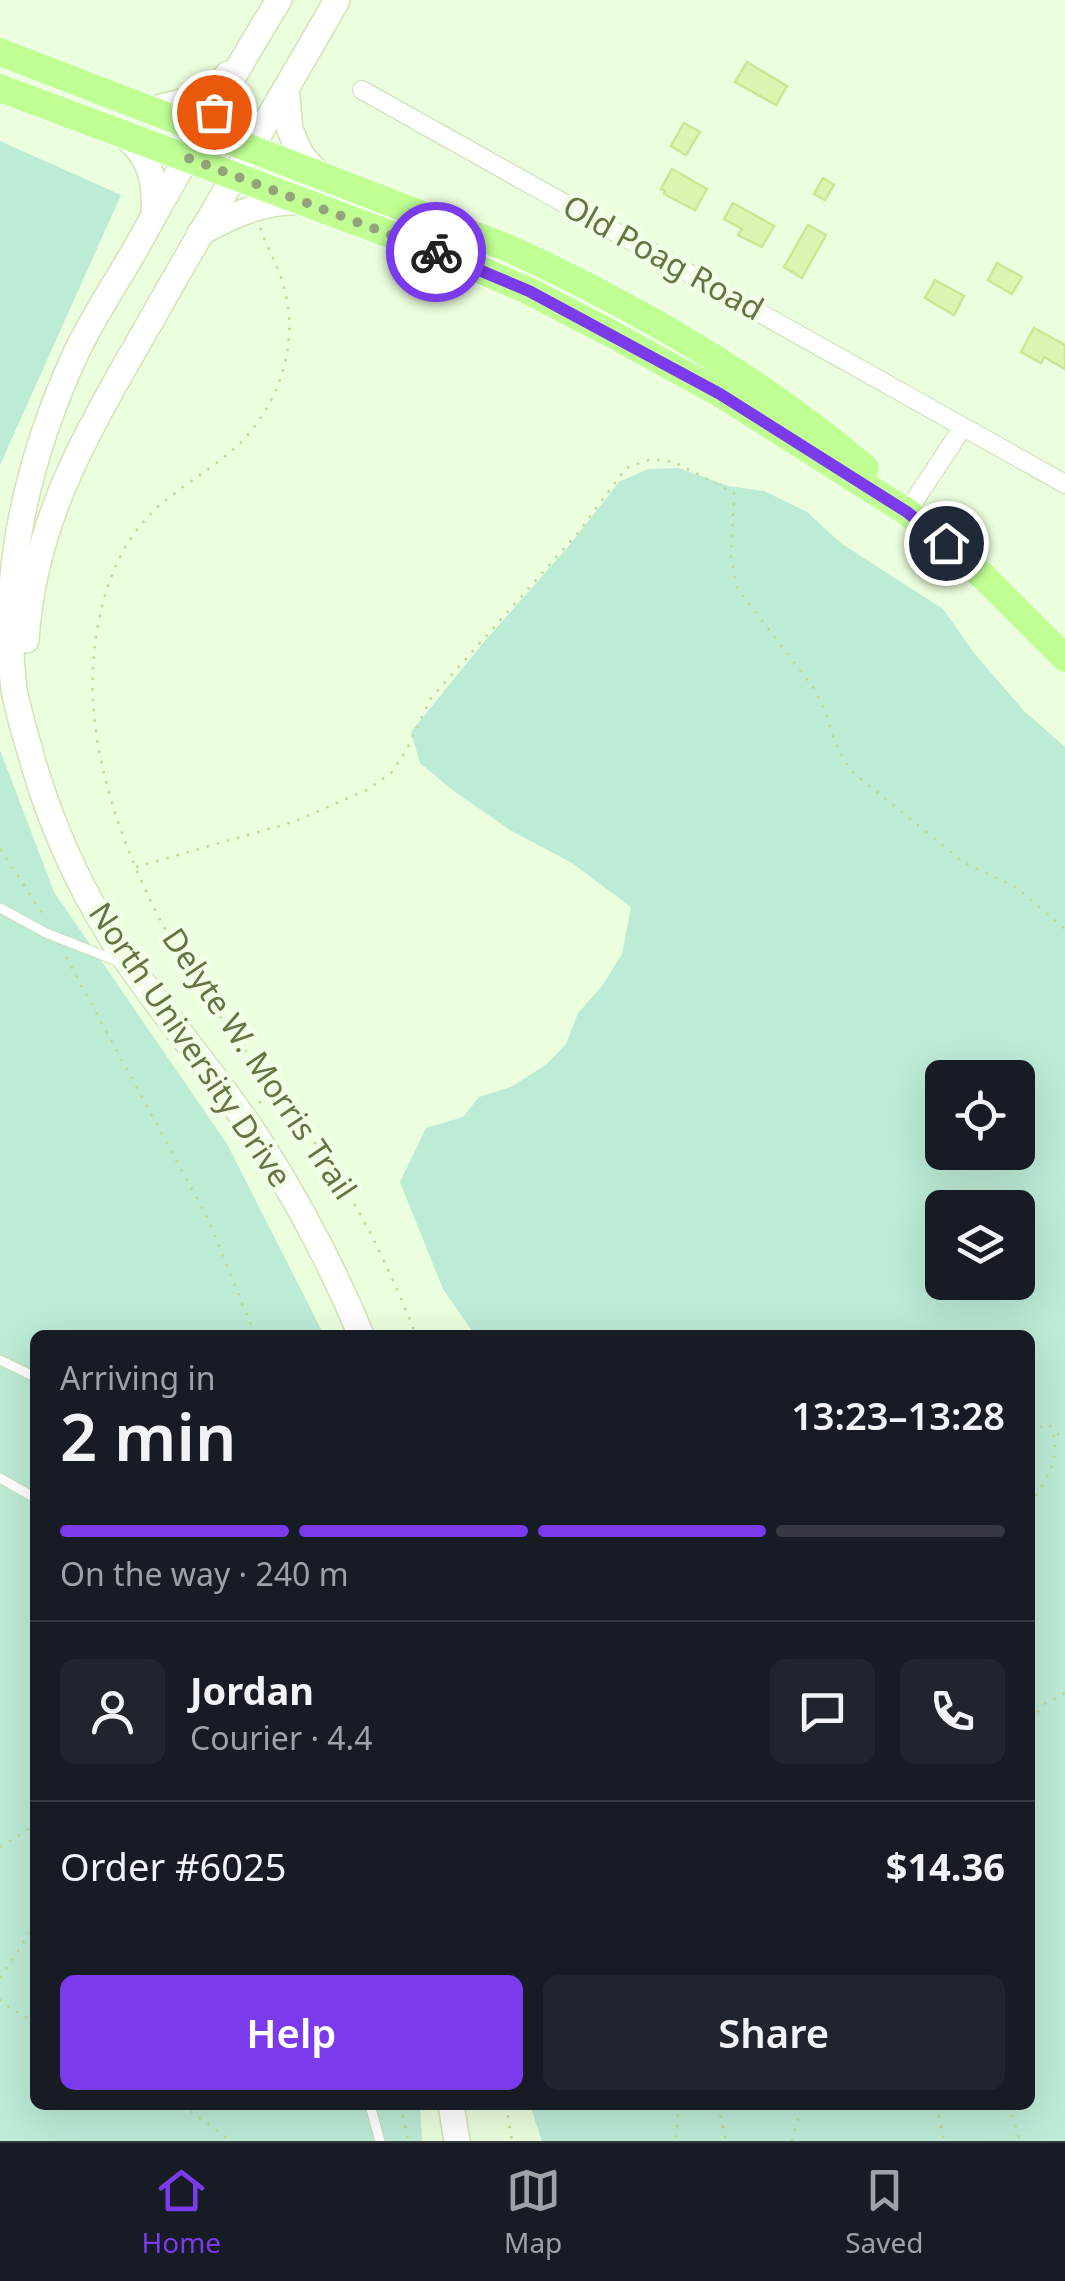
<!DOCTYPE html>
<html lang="en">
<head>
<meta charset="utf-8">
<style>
	body { margin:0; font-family:"Noto Sans",sans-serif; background:#20242c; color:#f1f3f6; height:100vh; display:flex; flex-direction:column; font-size:38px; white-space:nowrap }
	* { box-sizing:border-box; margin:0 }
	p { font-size:32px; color:#9ea1a6 }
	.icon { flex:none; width:55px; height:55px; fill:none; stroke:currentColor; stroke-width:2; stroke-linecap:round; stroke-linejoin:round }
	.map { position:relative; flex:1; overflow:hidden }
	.panel { position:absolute; left:30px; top:1330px; width:1005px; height:780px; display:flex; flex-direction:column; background:#171b24; border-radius:15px; box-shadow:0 10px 40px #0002 }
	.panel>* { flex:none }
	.fabs { position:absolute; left:925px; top:1060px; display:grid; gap:20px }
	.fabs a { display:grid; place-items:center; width:110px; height:110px; border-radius:15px; background:#171b24; box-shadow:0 10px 40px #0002; font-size:50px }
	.pin { position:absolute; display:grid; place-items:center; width:85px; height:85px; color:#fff; margin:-42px; border:5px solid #fff; border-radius:50%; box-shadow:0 2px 10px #0007 }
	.courier { position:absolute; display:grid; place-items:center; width:100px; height:100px; margin:-50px; border:8px solid #7c3aed; border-radius:50%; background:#fff; color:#222; box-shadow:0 2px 12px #0007 }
	.head em { font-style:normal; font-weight:600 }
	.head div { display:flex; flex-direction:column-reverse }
	.head { display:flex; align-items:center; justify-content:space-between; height:170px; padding:0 30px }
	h1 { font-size:65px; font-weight:600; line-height:75px }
	.bar { display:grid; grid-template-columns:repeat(4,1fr); gap:15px 10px; align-content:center; height:120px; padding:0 30px }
	.bar i { height:12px; border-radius:8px; background:#363941 }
	.bar .on { background:#7c3aed }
	.bar p { grid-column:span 4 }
	.line { display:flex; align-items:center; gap:25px; padding:0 30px; border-top:2px solid #363941 }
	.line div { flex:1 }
	.round { display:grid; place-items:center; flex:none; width:105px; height:105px; border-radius:15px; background:#20242c }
	.button { display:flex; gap:20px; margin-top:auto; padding:20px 30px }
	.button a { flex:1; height:115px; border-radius:15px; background:#7c3aed; color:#fff; font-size:40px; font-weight:600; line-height:115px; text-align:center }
	.button a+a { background:#20242c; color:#f1f3f6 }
	.tabs { display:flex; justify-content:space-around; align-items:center; height:140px; border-top:2px solid #363941; background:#171b24; font-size:28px; color:#9ea1a6 }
	.tabs a { display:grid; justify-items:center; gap:5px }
	.tabs .on { color:#7c3aed }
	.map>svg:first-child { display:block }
</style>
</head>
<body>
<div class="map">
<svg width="1065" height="2141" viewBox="0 0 1065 2141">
	<rect width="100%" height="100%" fill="#ebfedd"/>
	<g fill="#bcebd6" fill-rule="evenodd">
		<polygon points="0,141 121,195 0,465"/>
		<path d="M679,468l49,18 36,5 43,21 35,32 101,65 31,44 50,58 41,36v1394h-523l-12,-36h500v-770h-555l-32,-46 -43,-107 26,-54 37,-11 16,-20 32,-10 36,-23 19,-20 12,-31 24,-27 20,-32 9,-47 -59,-44 -62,-33 -59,-41 -31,-26 -9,-31 73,-90 84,-95 51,-65 29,-13zM942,1078h76v74h-76zM942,1208h76v74h-76z"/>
		<polygon points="0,750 54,892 227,1144 324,1335 35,1335 35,2105 420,2105 422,2141 0,2141"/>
	</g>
	<g fill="#ddf5b3" stroke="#cae893" stroke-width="2.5">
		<polygon points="747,62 787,86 776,105 735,82"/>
		<polygon points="684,123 700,132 686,155 671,146"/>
		<polygon points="672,169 707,189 695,210 664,194 665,191 661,189"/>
		<polygon points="823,178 834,185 825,200 814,194"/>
		<polygon points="733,203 774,226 762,247 738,235 742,229 724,219"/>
		<polygon points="808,225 826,235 802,278 784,267"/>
		<polygon points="997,263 1022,277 1012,294 988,280"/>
		<polygon points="935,280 964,296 954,315 925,298"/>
		<polygon points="1034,328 1065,345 1065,369 1044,357 1041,363 1021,352"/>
	</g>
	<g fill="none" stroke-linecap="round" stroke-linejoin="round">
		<defs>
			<g id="service">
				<polyline points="0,908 46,933 120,962"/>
				<polyline points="0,1360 35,1377"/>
				<polyline points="0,1478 35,1498"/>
				<polyline points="370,2105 380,2141"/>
			</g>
			<g id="minor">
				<polyline points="362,90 1065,484"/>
				<polyline points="907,512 963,427"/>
			</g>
			<g id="secondary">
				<path d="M279,0c-50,81 -97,165 -143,248 -20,35 -43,69 -60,105 -48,104 -76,221 -62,336 4,23 11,44 17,66 18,65 46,128 82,185 45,70 101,132 147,202 39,61 73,126 101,193"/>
				<polyline points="286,89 290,130 301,155 321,177"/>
				<path d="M149,110c28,-7 60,-11 79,-36"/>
				<path d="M126,137c24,19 30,45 28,75"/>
				<path d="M200,233c33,-18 64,-33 103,-31"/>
				<path d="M26,640c8,-126 67,-217 127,-323 60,-107 124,-211 184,-317"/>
				<polyline points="451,2105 457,2141"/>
			</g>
			<g id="primary">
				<path d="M0,52l508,196c128,59 249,128 357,220"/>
				<polyline points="0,88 448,256 529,291 608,332 721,394 907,512 982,575 1065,658"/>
			</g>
		</defs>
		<use href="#service" stroke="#cbddb4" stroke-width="11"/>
		<use href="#minor" stroke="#cbddb4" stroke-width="20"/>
		<use href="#secondary" stroke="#d0e4b4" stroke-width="28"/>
		<use href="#primary" stroke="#fff" stroke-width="30"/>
		<g stroke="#c2d997" stroke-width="2.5" stroke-dasharray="2.5 8" stroke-linecap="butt">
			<path d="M260,228c7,19 17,36 23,56 19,61 -6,129 -54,169 -27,23 -59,39 -83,66 -43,46 -56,123 -53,184 7,107 64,227 126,312 35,49 74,95 108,145 37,54 65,115 89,175"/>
			<polyline points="0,849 43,914"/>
			<polyline points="136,867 293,822 367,790 391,773 406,751 431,698 577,534 626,468 652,459 674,462 734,493 731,559 737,588 813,687 827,715 834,741 850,770 963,862 1016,887 1065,929"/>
			<polyline points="66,957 208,1219 255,1335"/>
			<polyline points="259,1103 277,1090"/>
			<path d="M1030,1430l19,-6c16,26 -2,57 -19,79"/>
			<polyline points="1057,1435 1065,1429"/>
			<polyline points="1030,1720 1046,1703 1065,1693"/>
			<polyline points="0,1847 35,1825"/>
			<polyline points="0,1978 35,1925"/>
			<polyline points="0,1999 1,2002 35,2023"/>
			<polyline points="182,2105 231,2141"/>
			<polyline points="401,2105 408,2141"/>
			<polyline points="506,2105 512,2141"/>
			<polyline points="673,2105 678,2115 676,2141"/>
			<polyline points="718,2105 726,2141"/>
			<polyline points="936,2105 944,2141"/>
			<polyline points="1009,2105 1020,2141"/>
			<polyline points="792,2141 802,2105"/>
		</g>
		<use href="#service" stroke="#fff" stroke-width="9"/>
		<use href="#minor" stroke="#fff" stroke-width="18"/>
		<use href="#secondary" stroke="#fff" stroke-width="25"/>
		<use href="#primary" stroke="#bfff93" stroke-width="28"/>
	</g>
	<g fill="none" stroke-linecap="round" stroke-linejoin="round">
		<polyline stroke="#94a47a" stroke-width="10" stroke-dasharray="0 18" points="214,112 188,158 436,252"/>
		<polyline stroke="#7c3aed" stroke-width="12" points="436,252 529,291 720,394 907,512 946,543"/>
	</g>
	<g text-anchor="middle" stroke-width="10" stroke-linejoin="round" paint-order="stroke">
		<g font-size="32" fill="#657445" stroke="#f0ffe5">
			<text transform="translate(663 258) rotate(29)" y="11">Old Poag Road</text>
			<text transform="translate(190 1045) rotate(56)" y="11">North University Drive</text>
			<text transform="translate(259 1064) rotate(56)" y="11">Delyte W. Morris Trail</text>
		</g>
	</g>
</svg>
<div class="fabs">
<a><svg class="icon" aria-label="locate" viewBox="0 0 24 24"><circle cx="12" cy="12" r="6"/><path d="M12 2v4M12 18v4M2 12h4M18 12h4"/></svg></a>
<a><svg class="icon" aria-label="layers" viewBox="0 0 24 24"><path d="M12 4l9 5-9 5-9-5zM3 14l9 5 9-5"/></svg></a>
</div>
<div class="pin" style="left:214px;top:112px;background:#ea580c"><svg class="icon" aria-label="bag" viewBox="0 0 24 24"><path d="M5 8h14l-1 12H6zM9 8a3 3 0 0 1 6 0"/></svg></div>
<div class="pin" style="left:946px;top:543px;background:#1f2937"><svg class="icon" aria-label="home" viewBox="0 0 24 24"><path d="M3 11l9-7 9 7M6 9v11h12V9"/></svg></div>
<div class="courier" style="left:436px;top:252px"><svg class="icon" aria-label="bike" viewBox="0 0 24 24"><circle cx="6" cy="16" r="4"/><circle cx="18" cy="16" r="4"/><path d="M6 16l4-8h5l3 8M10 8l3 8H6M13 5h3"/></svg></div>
<section class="panel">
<div class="head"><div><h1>2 min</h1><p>Arriving in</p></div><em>13:23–13:28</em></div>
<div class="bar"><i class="on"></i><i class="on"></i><i class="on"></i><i></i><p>On the way · 240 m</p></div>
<div class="line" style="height:180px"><a class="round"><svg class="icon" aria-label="person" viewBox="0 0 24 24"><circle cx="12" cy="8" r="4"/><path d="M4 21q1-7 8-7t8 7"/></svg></a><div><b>Jordan</b><p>Courier · 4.4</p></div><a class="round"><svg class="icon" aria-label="chat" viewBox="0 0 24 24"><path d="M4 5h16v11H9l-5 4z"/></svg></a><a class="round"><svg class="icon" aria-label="phone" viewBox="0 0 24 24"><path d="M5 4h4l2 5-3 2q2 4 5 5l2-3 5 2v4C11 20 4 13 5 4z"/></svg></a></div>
<div class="line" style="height:130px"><div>Order #6025</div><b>$14.36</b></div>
<div class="button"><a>Help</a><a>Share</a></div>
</section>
</div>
<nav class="tabs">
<a class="on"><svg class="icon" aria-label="home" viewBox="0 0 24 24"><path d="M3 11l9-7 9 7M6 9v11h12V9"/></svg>Home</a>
<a><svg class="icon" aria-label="map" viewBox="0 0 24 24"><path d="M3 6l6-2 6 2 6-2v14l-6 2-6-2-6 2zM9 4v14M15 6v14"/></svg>Map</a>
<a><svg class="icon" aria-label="saved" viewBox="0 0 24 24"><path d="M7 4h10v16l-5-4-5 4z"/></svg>Saved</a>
</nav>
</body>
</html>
